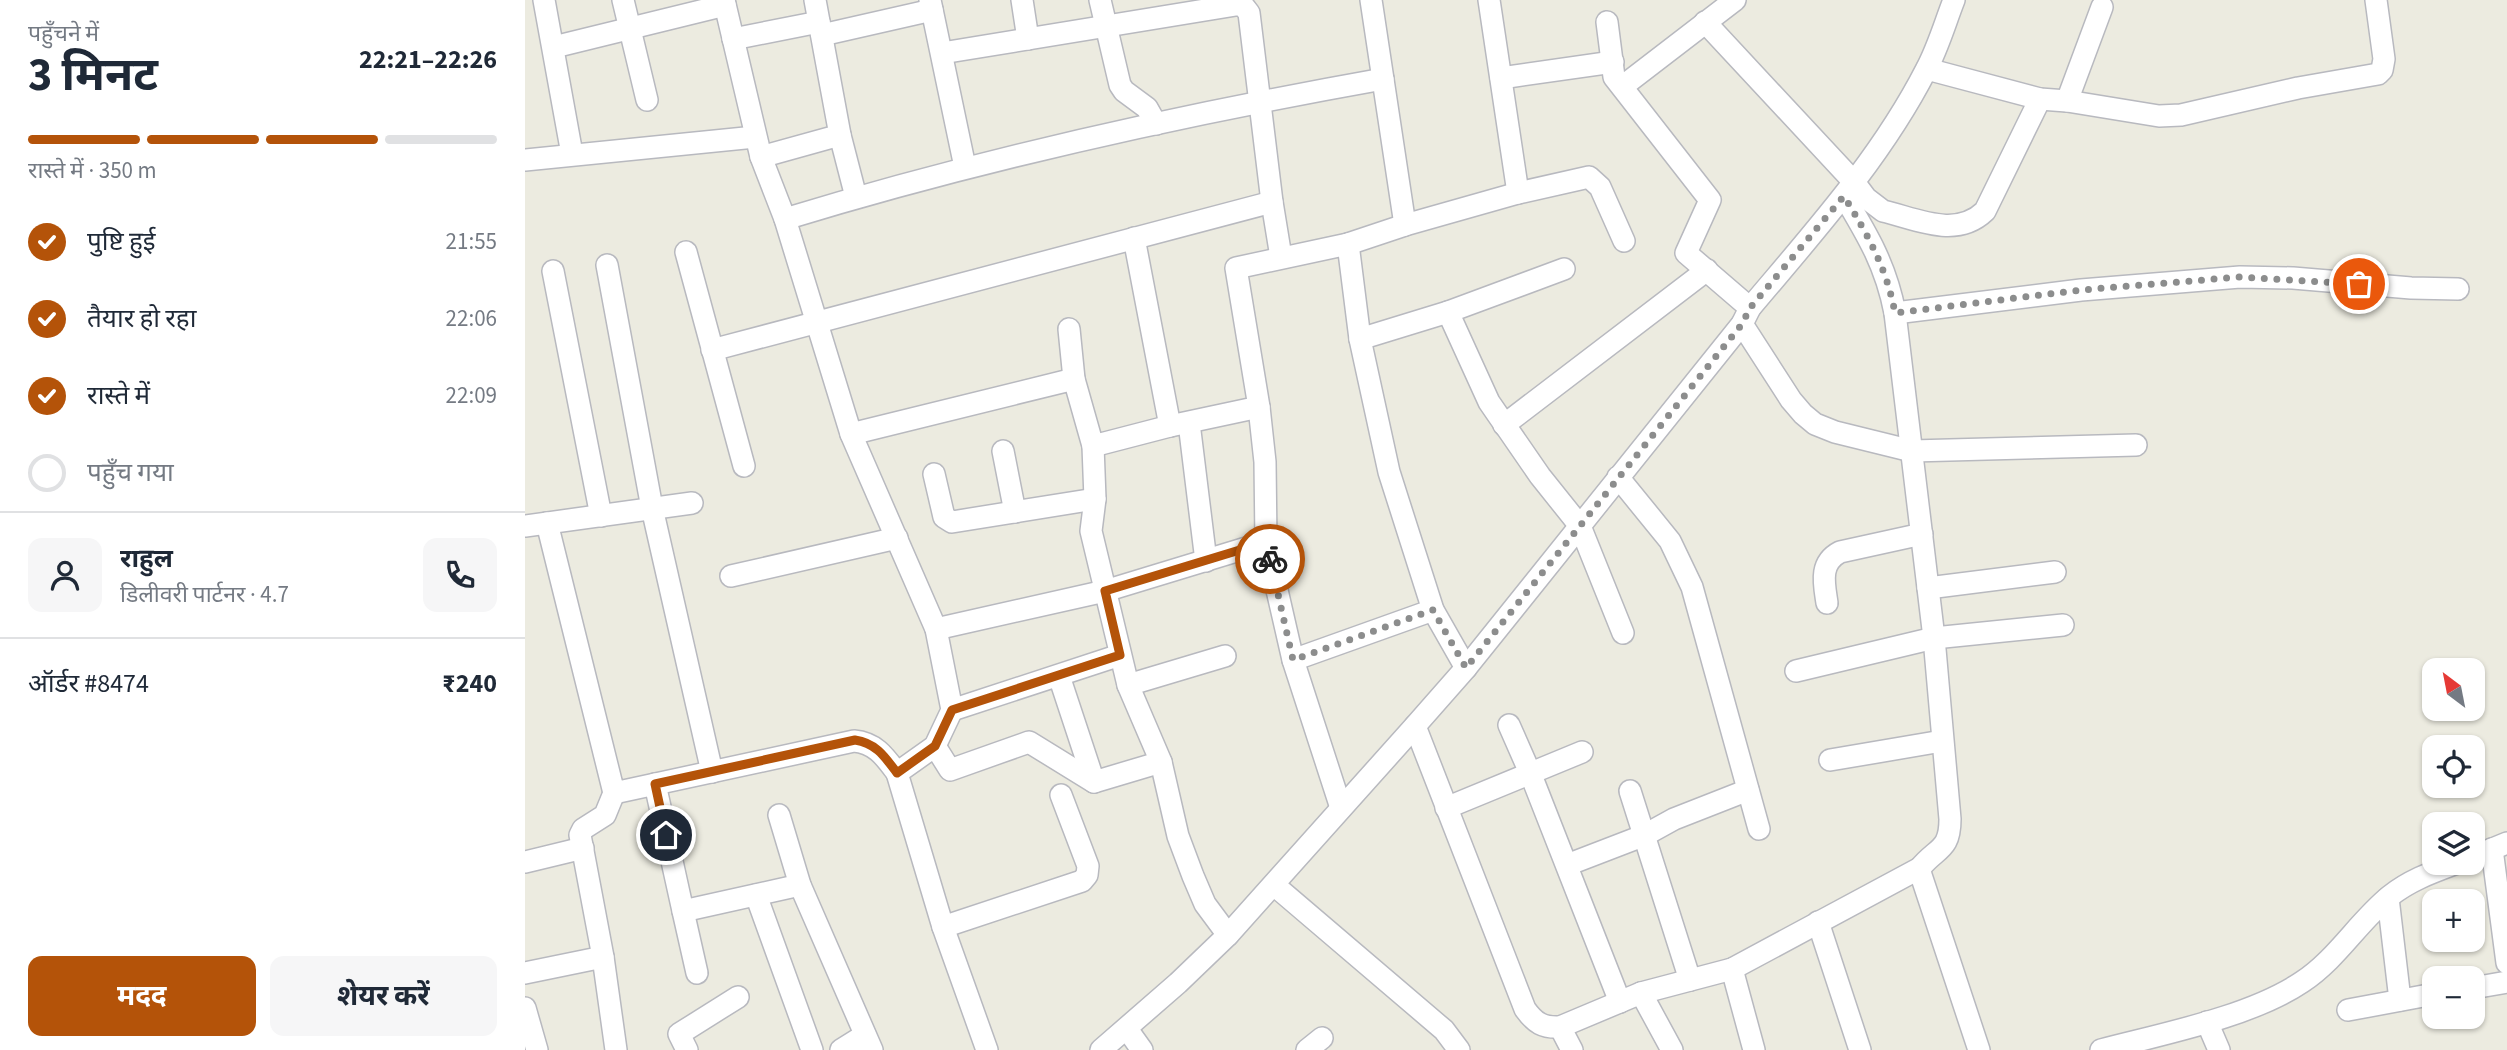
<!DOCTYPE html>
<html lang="hi">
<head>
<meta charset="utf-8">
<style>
	body { margin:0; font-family:"Source Sans 3","Noto Sans Devanagari",sans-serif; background:#f6f6f7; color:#1f2937; height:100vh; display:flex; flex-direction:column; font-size:26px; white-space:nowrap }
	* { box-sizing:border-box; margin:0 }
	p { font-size:23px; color:#747a83 }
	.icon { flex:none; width:38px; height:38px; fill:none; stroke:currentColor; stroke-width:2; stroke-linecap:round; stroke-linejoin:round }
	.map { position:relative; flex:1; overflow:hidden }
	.panel { display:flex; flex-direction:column; background:#fff; width:525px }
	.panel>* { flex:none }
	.needle { width:46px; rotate:328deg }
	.buttons { position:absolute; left:1897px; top:658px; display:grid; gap:14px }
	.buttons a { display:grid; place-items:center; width:63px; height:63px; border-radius:14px; background:#fff; box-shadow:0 2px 5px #0004; font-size:35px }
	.pin { position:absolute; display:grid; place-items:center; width:60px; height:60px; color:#fff; margin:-30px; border:4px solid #fff; border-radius:50%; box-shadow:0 2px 7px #0007 }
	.courier { position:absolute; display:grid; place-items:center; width:70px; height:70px; margin:-35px; border:5px solid #b45309; border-radius:50%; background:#fff; color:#222; box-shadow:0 2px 9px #0007 }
	.overview em { font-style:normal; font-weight:700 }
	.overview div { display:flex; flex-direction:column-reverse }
	.overview { display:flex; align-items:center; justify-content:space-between; height:119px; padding:0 28px }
	h1 { font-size:46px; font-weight:700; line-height:52px }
	.bar { display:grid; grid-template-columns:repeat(4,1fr); gap:10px 7px; align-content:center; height:84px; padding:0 28px }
	.bar i { height:9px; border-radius:5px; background:#e0e1e3 }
	.bar .on { background:#b45309 }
	.bar p { grid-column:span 4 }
	.line { display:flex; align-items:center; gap:18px; padding:0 28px; border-top:2px solid #e0e1e3 }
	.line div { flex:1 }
	.round { display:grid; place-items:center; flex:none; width:74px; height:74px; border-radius:14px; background:#f6f6f7 }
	ol { padding:0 28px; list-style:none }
	li { display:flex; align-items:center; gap:21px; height:77px }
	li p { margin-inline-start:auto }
	li .icon { padding:7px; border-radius:50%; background:#b45309; color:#fff; stroke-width:4 }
	li:last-child { color:#747a83 }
	li i { width:38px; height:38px; border:4px solid #e0e1e3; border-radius:50% }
	.button { display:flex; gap:14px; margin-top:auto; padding:14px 28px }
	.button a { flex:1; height:80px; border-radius:14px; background:#b45309; color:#fff; font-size:28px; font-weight:700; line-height:80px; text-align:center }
	.button a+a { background:#f6f6f7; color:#1f2937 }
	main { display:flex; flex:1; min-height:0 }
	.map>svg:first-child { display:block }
</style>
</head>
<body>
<main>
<section class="panel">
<div class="overview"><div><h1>3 मिनट</h1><p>पहुँचने में</p></div><em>22:21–22:26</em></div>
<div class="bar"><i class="on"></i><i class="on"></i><i class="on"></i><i></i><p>रास्ते में · 350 m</p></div>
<ol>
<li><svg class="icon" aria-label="check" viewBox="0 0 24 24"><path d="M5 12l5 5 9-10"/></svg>पुष्टि हुई<p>21:55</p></li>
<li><svg class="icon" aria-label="check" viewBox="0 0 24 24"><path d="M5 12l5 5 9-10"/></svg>तैयार हो रहा<p>22:06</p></li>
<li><svg class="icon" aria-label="check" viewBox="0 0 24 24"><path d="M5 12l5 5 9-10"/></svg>रास्ते में<p>22:09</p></li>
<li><i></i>पहुँच गया</li>
</ol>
<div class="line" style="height:126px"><a class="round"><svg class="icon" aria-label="person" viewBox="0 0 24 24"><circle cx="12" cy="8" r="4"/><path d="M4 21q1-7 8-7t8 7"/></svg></a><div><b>राहुल</b><p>डिलीवरी पार्टनर · 4.7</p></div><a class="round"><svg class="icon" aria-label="phone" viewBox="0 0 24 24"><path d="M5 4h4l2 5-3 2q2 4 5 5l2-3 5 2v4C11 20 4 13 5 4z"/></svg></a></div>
<div class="line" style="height:91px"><div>ऑर्डर #8474</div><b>₹240</b></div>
<div class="button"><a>मदद</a><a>शेयर करें</a></div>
</section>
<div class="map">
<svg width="1982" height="1050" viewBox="0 0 1982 1050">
	<rect width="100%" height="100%" fill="#ecebe0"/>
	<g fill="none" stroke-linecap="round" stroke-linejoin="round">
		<defs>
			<g id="minor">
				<polyline points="19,0 47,154"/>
				<polyline points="98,0 122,100"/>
				<polyline points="199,0 236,157 260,219 326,434 411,629 427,710 410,746 372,773 418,927 462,1050"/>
				<polyline points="405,0 440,167"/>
				<polyline points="497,0 503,39"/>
				<polyline points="575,0 595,85 599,91 622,108 631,124"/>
				<polyline points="846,0 880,225"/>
				<polyline points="964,0 993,193"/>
				<polyline points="1082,22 1089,77 1185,200 1161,253 1225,308"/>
				<path d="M1180,22l149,160 12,16 17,13c34,8 73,28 102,0l55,-112"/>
				<polyline points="297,35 407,10"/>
				<polyline points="208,39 294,22"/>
				<polyline points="29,47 200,5"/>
				<polyline points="417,53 717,4 724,13 747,202 756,257"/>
				<polyline points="1402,69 1515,99 1542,101 1634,116 1656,115 1773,88 1853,74 1857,70 1859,59 1851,0"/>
				<polyline points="976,78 1088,62"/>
				<polyline points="1098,86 1210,0"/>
				<polyline points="1542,101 1577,7"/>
				<polyline points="315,135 331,197"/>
				<polyline points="236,157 315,135 290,0"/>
				<polyline points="0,160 230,137"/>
				<path d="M1319,196c24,40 42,70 51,117l39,325 16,181c0,32 -13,28 -30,49l1,7 58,175"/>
				<path d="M260,219c196,-60 396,-104 598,-140"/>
				<polyline points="609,238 645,426"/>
				<polyline points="823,244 835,339 864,472 908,610 941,668"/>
				<polyline points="161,252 219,466"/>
				<polyline points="82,265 127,508 187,772"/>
				<polyline points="28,271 76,516"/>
				<polyline points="923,312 964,402 1015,476 1055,526 1098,633"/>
				<polyline points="1370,313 1556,290 1715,277 1768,278 1886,288 1933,289"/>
				<polyline points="1217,324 1266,400 1278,414 1290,424 1310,432 1387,451 1611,445"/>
				<polyline points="544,329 549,379"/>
				<polyline points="835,339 923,312 1039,269"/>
				<polyline points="187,350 747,202"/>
				<polyline points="664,423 681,561"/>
				<polyline points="979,425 1182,270"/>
				<polyline points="326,434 549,379 568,446 645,426 734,407"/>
				<polyline points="568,446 570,499 566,531 603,685 636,762 653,836 668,876 680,904 703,935"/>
				<polyline points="478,451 490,512"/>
				<polyline points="409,474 419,517 427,522 570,499"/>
				<polyline points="1093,477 1145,541 1167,587 1234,829"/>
				<path d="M22,523l67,270 240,-52c22,2 31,16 43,32"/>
				<polyline points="0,526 167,503"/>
				<polyline points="206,576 372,538"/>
				<polyline points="1403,588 1530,572"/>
				<path d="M1302,603c-3,-20 -8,-40 13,-51l82,-18"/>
				<polyline points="411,629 580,591 741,542"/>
				<polyline points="768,660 908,610"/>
				<polyline points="1271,671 1409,638 1538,625"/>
				<polyline points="534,676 569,782 636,762"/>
				<polyline points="603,685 700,656"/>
				<polyline points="427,710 595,655"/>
				<polyline points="984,725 1006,775 1095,1002"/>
				<path d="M890,726l110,283c10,14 18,19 35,18l81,-34 91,-24 188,-101"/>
				<polyline points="410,746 425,770 504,742 569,782"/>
				<polyline points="1305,760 1417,741"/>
				<polyline points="130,784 158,911 275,885"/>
				<polyline points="1105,791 1165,980"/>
				<polyline points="89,793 80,815 58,829 55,835 78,957 91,1050"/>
				<polyline points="816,808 768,660 741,542 740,462 734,407 711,268 823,244 880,225 993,193 1064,177 1075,187 1099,241"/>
				<polyline points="921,808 1057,752"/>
				<polyline points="254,815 275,885 347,1050"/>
				<polyline points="1967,849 1982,963"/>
				<polyline points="1948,857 1982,843"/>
				<polyline points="0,862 58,848"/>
				<polyline points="1042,865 1120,835 1149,819 1223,790"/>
				<polyline points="749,885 919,1030 934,1050"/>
				<polyline points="231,895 287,1050"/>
				<polyline points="1863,898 1875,1000"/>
				<polyline points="158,911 172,973"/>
				<polyline points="1293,922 1335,1050"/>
				<polyline points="418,927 557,881 562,875 563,866 536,795"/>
				<polyline points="1207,969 1229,1050"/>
				<polyline points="0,973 78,957"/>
				<polyline points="1948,988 1982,982"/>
				<polyline points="1116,993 1147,1050"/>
				<polyline points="0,1008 12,1050"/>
				<polyline points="1823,1010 1909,994"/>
				<polyline points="1682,1022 1694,1050"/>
				<polyline points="1035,1027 1047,1050"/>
				<polyline points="602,1029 617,1050"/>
				<polyline points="162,1050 154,1034 213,997"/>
				<polyline points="316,1050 340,1035"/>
				<path d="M576,1050l77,-67 50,-48 187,-209 51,-58 276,-344 8,-16c63,-75 131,-150 176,-238 12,-22 19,-47 28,-70"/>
				<polyline points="782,1050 797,1038"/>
				<path d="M1576,1050c61,-16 149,-33 201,-68 35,-23 56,-60 88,-86 20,-16 43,-24 67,-33"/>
			</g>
		</defs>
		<use href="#minor" stroke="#b8b9bf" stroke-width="24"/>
		<use href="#minor" stroke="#fff" stroke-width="21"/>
	</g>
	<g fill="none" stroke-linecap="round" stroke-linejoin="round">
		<path stroke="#8c8d8d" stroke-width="7" stroke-dasharray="0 12.6" d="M745,559l23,101 140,-50 33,58 276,-344 8,-16 94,-112c24,40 42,70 51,117l186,-23 159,-13 119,7"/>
		<path stroke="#b45309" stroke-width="9" d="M141,835l-11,-51 200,-44c21,3 30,17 42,33l38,-27 17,-36 168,-55 -15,-64 161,-49 4,17"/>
	</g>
</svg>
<div class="buttons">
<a><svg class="needle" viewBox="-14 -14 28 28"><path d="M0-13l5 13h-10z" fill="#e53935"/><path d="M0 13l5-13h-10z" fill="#747a83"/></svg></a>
<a><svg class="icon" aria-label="locate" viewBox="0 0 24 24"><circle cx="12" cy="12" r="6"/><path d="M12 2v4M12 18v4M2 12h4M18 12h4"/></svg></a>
<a><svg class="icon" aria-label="layers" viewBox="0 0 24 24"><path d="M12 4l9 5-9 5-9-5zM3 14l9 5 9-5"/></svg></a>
<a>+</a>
<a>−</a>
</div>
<div class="pin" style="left:1834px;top:284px;background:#ea580c"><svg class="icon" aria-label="bag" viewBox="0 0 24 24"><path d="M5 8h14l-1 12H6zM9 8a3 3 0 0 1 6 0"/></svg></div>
<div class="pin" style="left:141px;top:835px;background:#1f2937"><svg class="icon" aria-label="home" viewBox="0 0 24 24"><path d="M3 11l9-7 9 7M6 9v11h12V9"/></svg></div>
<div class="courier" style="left:745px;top:559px"><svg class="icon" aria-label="bike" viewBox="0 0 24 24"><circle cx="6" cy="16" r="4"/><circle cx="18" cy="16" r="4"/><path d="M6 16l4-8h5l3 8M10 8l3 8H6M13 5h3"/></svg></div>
</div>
</main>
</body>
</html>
